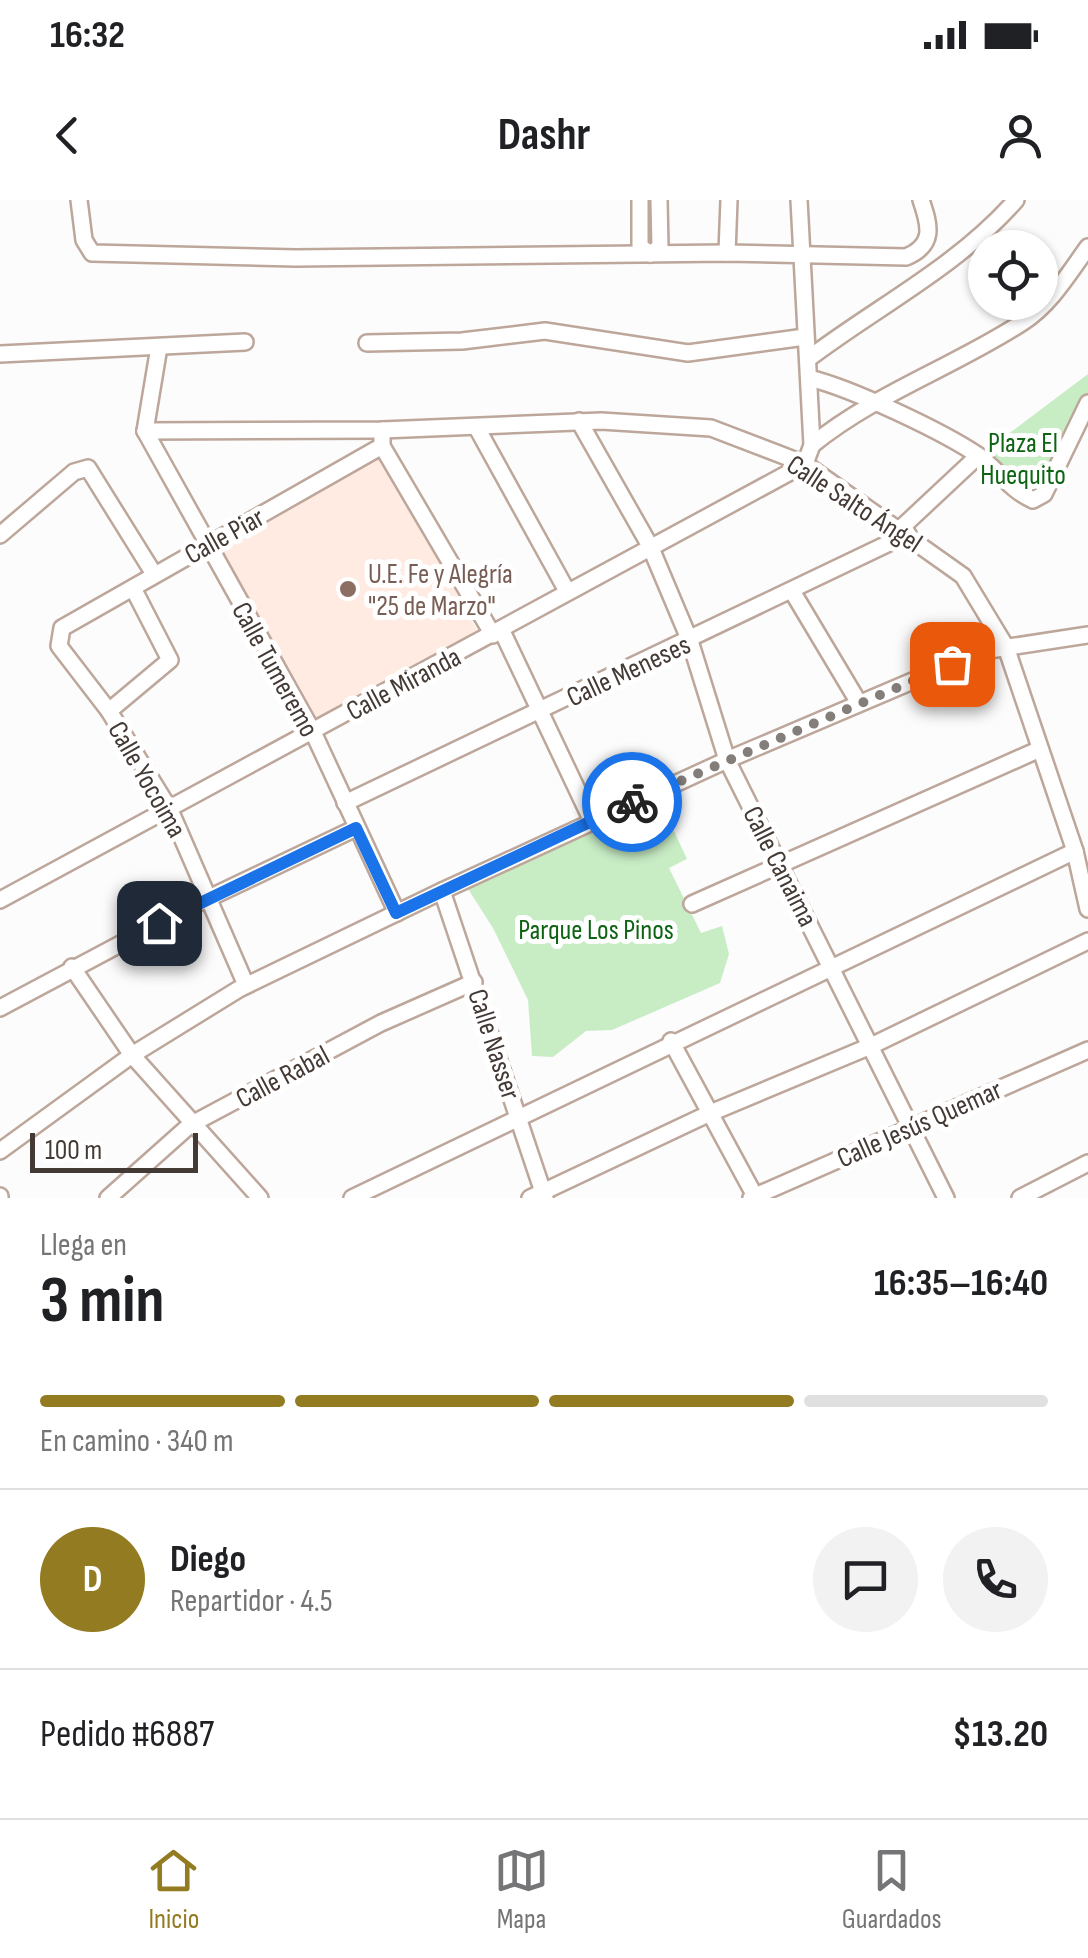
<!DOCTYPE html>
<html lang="es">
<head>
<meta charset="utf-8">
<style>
	body { margin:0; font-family:"Sofia Sans Condensed",sans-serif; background:#f2f2f2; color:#202124; height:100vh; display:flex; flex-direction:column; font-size:38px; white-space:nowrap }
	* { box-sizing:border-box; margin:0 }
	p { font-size:32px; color:#757577 }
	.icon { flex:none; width:55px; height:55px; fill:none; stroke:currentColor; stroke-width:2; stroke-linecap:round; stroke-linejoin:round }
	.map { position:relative; height:998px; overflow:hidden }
	.panel { display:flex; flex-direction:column; background:#fff; flex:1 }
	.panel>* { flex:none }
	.fabs { position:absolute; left:968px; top:30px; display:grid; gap:20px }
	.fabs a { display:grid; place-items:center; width:90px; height:90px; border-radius:50%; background:#fff; box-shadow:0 2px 8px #0004; font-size:50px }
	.scale { position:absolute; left:30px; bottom:25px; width:168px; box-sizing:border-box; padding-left:10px; border:5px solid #443a35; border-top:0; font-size:28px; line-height:35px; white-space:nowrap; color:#443a35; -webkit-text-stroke:8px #fff; paint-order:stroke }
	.pin { position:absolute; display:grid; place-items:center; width:85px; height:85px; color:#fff; margin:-42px; border-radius:20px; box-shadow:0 5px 15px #0006 }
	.courier { position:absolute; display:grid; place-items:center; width:100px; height:100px; margin:-50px; border:8px solid #1a73e8; border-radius:50%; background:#fff; color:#222; box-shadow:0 2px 12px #0007 }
	.headline em { font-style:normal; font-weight:700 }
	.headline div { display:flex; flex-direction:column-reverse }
	.headline { display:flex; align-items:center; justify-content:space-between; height:170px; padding:0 40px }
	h1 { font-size:65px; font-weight:700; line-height:75px }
	.bar { display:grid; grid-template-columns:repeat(4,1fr); gap:15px 10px; align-content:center; height:120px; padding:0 40px }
	.bar i { height:12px; border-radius:8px; background:#e0e0e0 }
	.bar .selected { background:#937b21 }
	.bar p { grid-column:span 4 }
	.line { display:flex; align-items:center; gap:25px; padding:0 40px; border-top:2px solid #e0e0e0 }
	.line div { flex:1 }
	.round { display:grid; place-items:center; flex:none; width:105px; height:105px; border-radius:52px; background:#f2f2f2 }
	.status { display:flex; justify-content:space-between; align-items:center; height:70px; padding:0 50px; background:#fff; direction:ltr }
	.status svg { height:28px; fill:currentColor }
	header { display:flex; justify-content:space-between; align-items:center; height:130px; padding:0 40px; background:#fff; font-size:45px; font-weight:700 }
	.menu { display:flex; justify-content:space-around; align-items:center; height:140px; border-top:2px solid #e0e0e0; background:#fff; font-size:28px; color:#757577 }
	.menu a { display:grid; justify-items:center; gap:5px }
	.menu .selected { color:#937b21 }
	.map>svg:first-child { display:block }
</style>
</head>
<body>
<div class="status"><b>16:32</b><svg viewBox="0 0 49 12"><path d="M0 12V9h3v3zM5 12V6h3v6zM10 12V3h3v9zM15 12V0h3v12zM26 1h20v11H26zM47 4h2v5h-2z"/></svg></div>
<header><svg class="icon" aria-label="back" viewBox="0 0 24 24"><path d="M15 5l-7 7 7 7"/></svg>Dashr<svg class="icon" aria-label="person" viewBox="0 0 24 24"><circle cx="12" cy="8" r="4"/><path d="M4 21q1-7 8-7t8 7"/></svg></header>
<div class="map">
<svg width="1088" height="998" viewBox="0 0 1088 998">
	<rect width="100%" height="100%" fill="#fcfcfc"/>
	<polygon fill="#ffebe2" points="380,255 478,432 313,522 219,346"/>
	<g fill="#c8edc5">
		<polygon points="1088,174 1088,198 1033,300 979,256"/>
		<polygon points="658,597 687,659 669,668 701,733 722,726 729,754 720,783 612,830 586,831 553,857 532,856 528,800 493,728 468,689"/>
	</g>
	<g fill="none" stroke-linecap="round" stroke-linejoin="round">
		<defs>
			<g id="minor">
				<path d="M79,0l5,40 8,13 204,5 431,-5 179,4c29,-12 24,-31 15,-57"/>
				<polyline points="640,0 640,46 650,54 660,47 659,0"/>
				<polyline points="727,53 729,0"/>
				<polyline points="367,143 462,141 545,131 688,153 805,137"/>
				<polyline points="0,154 245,142"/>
				<path d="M808,159c70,-53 149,-92 208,-159"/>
				<path d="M809,178c42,10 135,54 170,78 19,14 31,34 54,44l11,-6 44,-91"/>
				<polyline points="579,221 650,346 690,441 727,560 946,998"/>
				<polyline points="477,228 567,391"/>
				<polyline points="145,231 382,230 601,221 711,228 805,264 963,376 1006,447 1075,651 1088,709"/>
				<polyline points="145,231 313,532 397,713"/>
				<polyline points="145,231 159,147"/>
				<path d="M812,245c64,-52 142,-78 211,-123 28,-18 46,-49 65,-75"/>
				<polyline points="382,246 493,435"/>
				<polyline points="900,329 978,256"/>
				<polyline points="0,335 74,272 88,268 154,374"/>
				<polyline points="792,391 859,503"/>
				<polyline points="501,429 592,621"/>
				<polyline points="109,511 170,460 134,390"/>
				<polyline points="345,603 908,334"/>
				<polyline points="442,691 545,998"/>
				<polyline points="0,700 805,264 812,245 799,0"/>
				<polyline points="692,704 1040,549"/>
				<polyline points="72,767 132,855 260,998"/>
				<polyline points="246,785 170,610 109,511 59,446 62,428 382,246 382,230"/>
				<polyline points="0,808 188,708 356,628"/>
				<polyline points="671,841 756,998"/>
				<polyline points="0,951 132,855 239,789 442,691 727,560 983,451 1088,435"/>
				<polyline points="0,996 0,998"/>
				<polyline points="108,998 190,925 381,823 474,782"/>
				<polyline points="352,998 1075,651"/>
				<polyline points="530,998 708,914 873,845 1088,741"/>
				<polyline points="751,998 1088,850"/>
				<polyline points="1020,998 1088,963"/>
			</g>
		</defs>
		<use href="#minor" stroke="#bda69a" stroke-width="20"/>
		<use href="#minor" stroke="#fff" stroke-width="15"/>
	</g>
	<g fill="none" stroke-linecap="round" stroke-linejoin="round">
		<polyline stroke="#847e7b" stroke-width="10" stroke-dasharray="0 18" points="632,602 952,464"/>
		<polyline stroke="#1a73e8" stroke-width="12" points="159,723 356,628 396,713 632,602"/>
	</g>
	<circle fill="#8d6e63" stroke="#fff" stroke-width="4" cx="348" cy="389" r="10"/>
	<g text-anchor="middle" stroke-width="10" stroke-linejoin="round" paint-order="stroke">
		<g font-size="28" fill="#0e6412" stroke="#fff">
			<text x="1023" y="252">Plaza El<tspan x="1023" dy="32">Huequito</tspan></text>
			<text x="596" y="739">Parque Los Pinos</text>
		</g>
		<g font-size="28" fill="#443a35" stroke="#fff">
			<text transform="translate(855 303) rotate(33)" y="10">Calle Salto Ángel</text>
			<text transform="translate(224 335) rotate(-29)" y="10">Calle Piar</text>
			<text transform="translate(276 469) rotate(61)" y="10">Calle Tumeremo</text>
			<text transform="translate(628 470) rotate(-25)" y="10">Calle Meneses</text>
			<text transform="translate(403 483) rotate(-28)" y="10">Calle Miranda</text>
			<text transform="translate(148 579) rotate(60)" y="10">Calle Yocoima</text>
			<text transform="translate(781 666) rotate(63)" y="10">Calle Canaima</text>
			<text transform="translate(495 844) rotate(72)" y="10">Calle Nasser</text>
			<text transform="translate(282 876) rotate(-28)" y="10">Calle Rabal</text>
			<text transform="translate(919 923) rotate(-24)" y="10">Calle Jesús Quemar</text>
		</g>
		<g font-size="28" fill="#785e54" stroke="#fff" text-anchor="start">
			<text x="368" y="383">U.E. Fe y Alegría<tspan x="368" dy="32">"25 de Marzo"</tspan></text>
		</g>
	</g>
</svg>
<div class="fabs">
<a><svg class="icon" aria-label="locate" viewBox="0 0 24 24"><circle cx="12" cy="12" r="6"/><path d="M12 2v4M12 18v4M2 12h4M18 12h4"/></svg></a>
</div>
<div class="scale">100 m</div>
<div class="pin" style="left:952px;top:464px;background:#ea580c"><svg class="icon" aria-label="bag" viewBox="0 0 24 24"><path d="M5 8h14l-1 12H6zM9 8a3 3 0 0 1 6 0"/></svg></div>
<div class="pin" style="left:159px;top:723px;background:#1f2937"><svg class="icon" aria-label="home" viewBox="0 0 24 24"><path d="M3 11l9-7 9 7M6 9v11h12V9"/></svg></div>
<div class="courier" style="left:632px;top:602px"><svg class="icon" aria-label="bike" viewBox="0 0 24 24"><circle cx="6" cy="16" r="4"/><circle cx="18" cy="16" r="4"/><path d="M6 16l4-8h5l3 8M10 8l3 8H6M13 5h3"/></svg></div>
</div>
<section class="panel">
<div class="headline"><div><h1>3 min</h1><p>Llega en</p></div><em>16:35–16:40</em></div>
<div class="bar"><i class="selected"></i><i class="selected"></i><i class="selected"></i><i></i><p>En camino · 340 m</p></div>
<div class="line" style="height:180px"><b class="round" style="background:#937b21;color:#fff">D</b><div><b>Diego</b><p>Repartidor · 4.5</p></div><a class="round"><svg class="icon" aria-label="chat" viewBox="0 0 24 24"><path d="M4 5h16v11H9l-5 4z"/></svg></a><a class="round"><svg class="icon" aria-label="phone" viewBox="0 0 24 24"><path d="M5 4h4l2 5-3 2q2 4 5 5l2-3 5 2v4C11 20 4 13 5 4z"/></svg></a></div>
<div class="line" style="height:130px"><div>Pedido #6887</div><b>$13.20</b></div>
</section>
<nav class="menu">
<a class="selected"><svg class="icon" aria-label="home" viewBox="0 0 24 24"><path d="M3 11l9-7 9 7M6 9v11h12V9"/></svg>Inicio</a>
<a><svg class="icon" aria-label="map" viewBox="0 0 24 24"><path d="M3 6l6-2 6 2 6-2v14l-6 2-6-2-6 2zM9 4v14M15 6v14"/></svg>Mapa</a>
<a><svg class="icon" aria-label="saved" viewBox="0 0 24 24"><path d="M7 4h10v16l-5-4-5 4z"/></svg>Guardados</a>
</nav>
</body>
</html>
